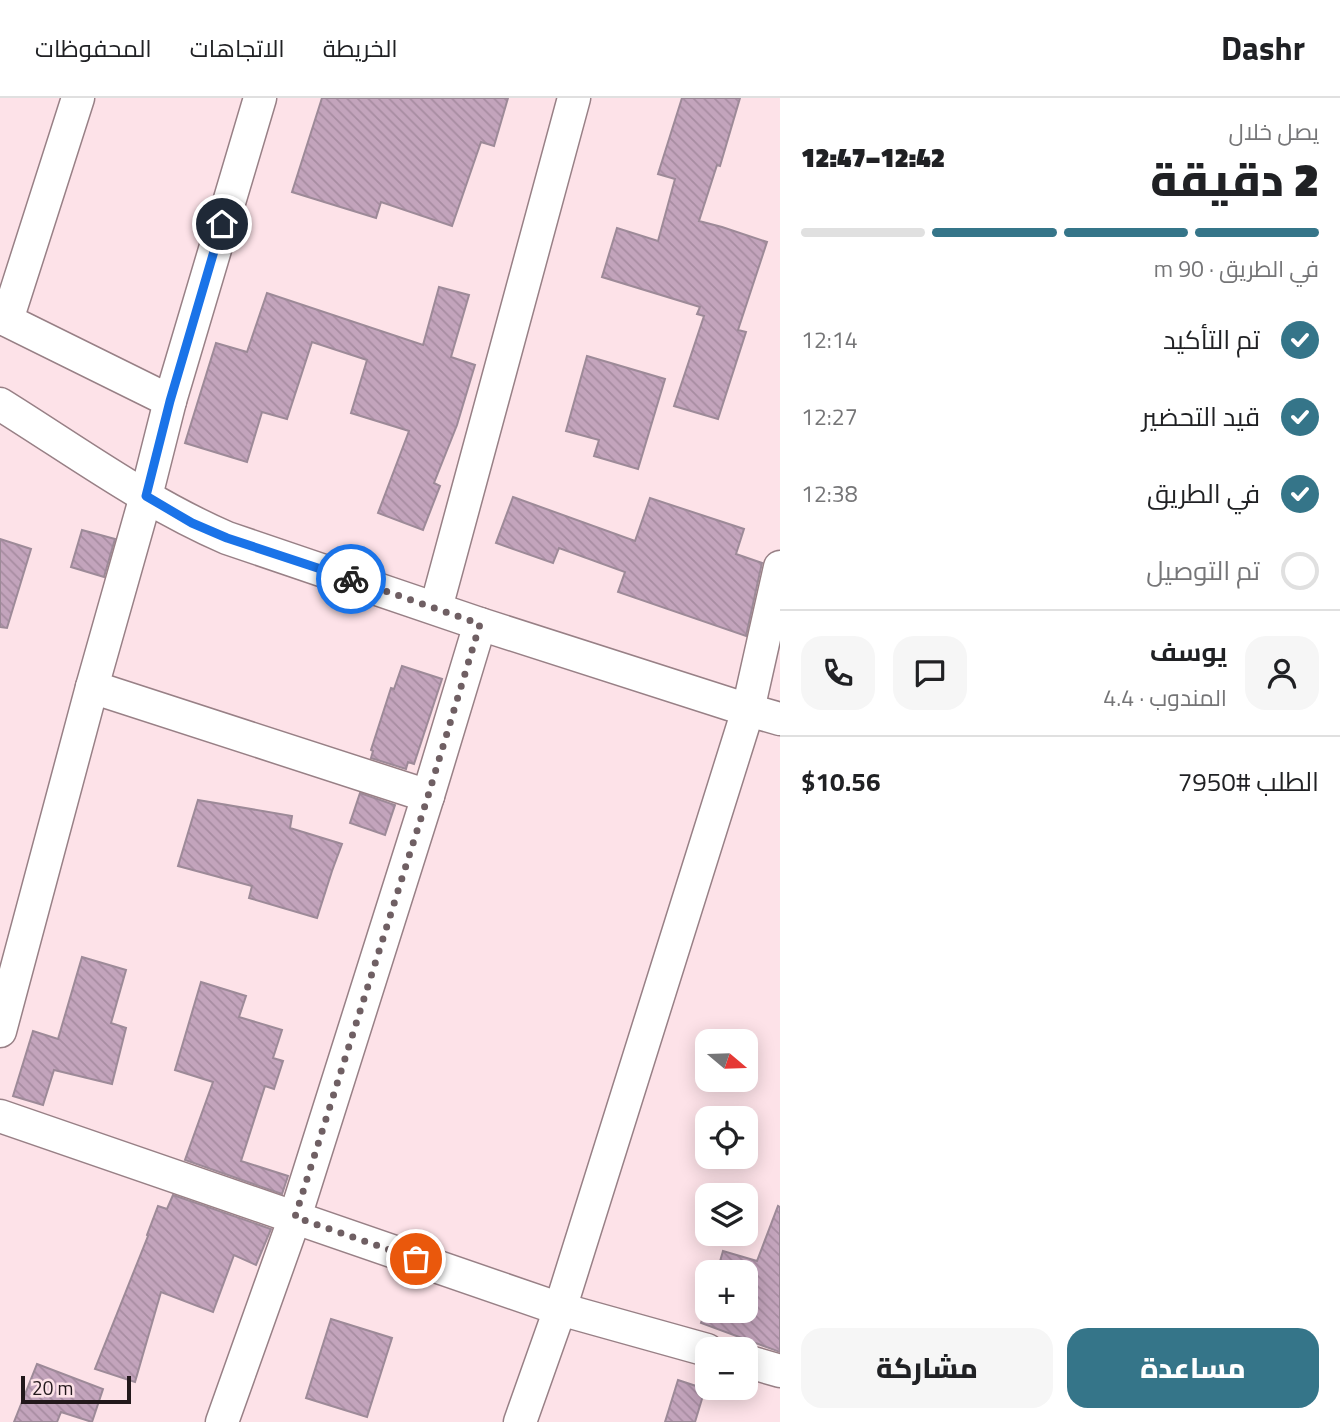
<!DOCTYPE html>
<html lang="ar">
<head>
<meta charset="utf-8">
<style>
	body { margin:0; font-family:"Titillium Web",Cairo,sans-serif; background:#f6f6f6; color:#202124; direction:rtl; height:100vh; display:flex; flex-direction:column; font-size:26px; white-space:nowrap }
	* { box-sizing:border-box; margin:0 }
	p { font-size:23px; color:#757577 }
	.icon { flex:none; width:38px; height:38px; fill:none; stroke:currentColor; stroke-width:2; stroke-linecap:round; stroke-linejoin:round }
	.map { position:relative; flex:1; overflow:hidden; direction:ltr }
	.drawer { display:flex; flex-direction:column; background:#fff; width:560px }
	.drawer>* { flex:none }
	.needle { width:46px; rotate:109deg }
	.controls { position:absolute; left:695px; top:931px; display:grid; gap:14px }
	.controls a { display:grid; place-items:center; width:63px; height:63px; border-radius:14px; background:#fff; box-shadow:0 4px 18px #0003; font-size:35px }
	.scale { position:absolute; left:21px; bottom:18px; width:110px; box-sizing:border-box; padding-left:7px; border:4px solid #22181b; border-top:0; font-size:19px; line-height:24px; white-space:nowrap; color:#22181b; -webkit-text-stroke:5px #fde2e8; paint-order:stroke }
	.pin { position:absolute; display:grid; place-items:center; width:60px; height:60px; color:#fff; margin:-30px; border:4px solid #fff; border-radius:50%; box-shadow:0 2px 7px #0007 }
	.courier { position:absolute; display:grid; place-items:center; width:70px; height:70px; margin:-35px; border:5px solid #1a73e8; border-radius:50%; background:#fff; color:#222; box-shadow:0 2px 9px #0007 }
	.overview em { font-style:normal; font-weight:800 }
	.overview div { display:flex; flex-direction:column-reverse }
	.overview { display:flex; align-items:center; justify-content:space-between; height:119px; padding:0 21px }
	h1 { font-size:46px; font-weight:800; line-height:52px }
	.bar { display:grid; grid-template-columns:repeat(4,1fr); gap:10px 7px; align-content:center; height:84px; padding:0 21px }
	.bar i { height:9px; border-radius:5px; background:#e0e0e0 }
	.bar .selected { background:#357589 }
	.bar p { grid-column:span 4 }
	.line { display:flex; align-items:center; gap:18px; padding:0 21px; border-top:2px solid #e0e0e0 }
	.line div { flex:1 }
	.round { display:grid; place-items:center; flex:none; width:74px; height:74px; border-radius:21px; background:#f6f6f6 }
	ol { padding:0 21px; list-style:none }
	li { display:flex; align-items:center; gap:21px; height:77px }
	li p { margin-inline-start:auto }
	li .icon { padding:7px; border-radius:50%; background:#357589; color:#fff; stroke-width:4 }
	li:last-child { color:#757577 }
	li i { width:38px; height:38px; border:4px solid #e0e0e0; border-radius:50% }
	.action { display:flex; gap:14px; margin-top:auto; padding:14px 21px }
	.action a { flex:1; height:80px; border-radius:21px; background:#357589; color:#fff; font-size:28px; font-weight:800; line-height:80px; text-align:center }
	.action a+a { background:#f6f6f6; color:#202124 }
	header { display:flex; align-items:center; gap:42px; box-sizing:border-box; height:98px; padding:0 35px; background:#fff; border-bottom:2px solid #e0e0e0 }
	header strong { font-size:33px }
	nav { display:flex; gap:38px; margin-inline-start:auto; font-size:24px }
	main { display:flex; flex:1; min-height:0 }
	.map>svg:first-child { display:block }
</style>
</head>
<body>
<header>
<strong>Dashr</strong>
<nav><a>الخريطة</a><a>الاتجاهات</a><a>المحفوظات</a></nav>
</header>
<main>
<section class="drawer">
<div class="overview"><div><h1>2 دقيقة</h1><p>يصل خلال</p></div><em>12:42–12:47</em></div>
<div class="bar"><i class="selected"></i><i class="selected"></i><i class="selected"></i><i></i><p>في الطريق · 90 m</p></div>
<ol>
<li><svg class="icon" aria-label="check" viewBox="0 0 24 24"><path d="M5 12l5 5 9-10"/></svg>تم التأكيد<p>12:14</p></li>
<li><svg class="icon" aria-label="check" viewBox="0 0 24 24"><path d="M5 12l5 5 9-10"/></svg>قيد التحضير<p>12:27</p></li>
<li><svg class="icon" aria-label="check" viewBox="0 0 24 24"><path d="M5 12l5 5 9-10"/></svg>في الطريق<p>12:38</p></li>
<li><i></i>تم التوصيل</li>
</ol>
<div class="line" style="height:126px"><a class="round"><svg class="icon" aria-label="person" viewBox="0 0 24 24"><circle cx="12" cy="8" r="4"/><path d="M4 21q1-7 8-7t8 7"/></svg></a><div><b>يوسف</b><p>المندوب · 4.4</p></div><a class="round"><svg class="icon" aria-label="chat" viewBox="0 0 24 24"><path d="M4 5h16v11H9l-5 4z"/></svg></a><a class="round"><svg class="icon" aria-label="phone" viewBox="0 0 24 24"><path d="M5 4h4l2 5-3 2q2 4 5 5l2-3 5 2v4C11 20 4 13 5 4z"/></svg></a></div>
<div class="line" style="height:91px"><div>الطلب #7950</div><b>$10.56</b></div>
<div class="action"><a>مساعدة</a><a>مشاركة</a></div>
</section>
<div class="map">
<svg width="780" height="1324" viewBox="0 0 780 1324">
	<defs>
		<pattern id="building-back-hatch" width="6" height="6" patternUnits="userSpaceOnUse" patternTransform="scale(1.75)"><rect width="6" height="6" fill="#c3a4bc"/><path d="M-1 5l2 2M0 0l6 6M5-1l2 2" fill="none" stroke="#a78ca1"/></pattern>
	</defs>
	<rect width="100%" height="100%" fill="#fde2e8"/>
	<g fill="url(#building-back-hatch)" stroke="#9d8a98" stroke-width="2">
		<polygon points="322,0 508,0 494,48 481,44 452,128 381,104 376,120 292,94"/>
		<polygon points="682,0 740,0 720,68 717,67 699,123 722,129 767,144 738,232 746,234 718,321 674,308 704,218 697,216 700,209 602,179 617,130 658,143 675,81 658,76"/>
		<polygon points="439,189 469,197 451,259 475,267 457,327 434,385 440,388 423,432 378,415 409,333 351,315 367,262 312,244 287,321 262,314 247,364 185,345 216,245 247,254 267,195 423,247"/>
		<polygon points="587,258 665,281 638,371 594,358 599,342 566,333"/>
		<polygon points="513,399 635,443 650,400 744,431 736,456 762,465 746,538 618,494 625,474 559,450 553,465 496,445"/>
		<polygon points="82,432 115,441 104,479 71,469"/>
		<polygon points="0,441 31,451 7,530 0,529"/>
		<polygon points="402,568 442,581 414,666 408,664 406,671 371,660 373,653 371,652 391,590 394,591"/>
		<polygon points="360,695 395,707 385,737 350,725"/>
		<polygon points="198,702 292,718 290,730 342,746 332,773 317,820 249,800 252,788 178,768"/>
		<polygon points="82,859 126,872 111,925 126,930 112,986 54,972 43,1007 13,998 33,933 58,941"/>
		<polygon points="201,884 246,898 239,919 282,932 273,960 283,963 274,991 265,988 241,1063 288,1078 282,1096 185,1062 213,984 175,972"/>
		<polygon points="173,1097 271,1131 256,1167 234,1157 213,1214 161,1194 135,1284 95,1271 148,1138 147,1137 158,1108 167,1111"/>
		<polygon points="778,1108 780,1109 780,1254 701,1225 707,1208 707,1213 746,1213 746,1174 717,1174 723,1153 757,1163"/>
		<polygon points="331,1221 392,1240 367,1319 306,1300"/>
		<polygon points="37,1266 103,1291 92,1324 61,1314 57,1324 14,1324"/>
		<polygon points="678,1282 705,1291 695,1324 665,1324"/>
	</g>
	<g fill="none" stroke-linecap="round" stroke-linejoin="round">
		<defs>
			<g id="minor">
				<polyline points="0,219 170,303"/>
				<polyline points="7,222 78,0"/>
				<path d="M0,306c74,46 146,99 227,134l253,86 268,86 32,9"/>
				<polyline points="436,510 574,0"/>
				<polyline points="92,589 428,698"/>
				<polyline points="0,933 92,589 146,398 170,303 260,0"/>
				<polyline points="0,1018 560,1211 707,1252"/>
				<polyline points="746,1263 780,1273"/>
				<polyline points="222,1324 295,1119 428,698 480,526"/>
				<polyline points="520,1324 560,1211 748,612 780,469"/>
			</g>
		</defs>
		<use href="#minor" stroke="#988086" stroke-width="35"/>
		<use href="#minor" stroke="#fff" stroke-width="32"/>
	</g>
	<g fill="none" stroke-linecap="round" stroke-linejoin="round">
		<polyline stroke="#6f5f63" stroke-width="7" stroke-dasharray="0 12.6" points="351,481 480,526 428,698 295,1119 416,1161"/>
		<polyline stroke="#1a73e8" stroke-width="9" points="222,126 170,303 146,398 192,425 227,440 351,481"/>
	</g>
</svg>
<div class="controls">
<a><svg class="needle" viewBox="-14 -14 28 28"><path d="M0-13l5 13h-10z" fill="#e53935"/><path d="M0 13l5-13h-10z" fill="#757577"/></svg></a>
<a><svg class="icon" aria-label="locate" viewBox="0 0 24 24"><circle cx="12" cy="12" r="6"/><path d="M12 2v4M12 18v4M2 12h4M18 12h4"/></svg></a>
<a><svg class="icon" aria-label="layers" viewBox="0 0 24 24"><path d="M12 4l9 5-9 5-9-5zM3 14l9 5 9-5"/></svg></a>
<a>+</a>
<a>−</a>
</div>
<div class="scale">20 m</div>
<div class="pin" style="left:416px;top:1161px;background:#ea580c"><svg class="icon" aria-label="bag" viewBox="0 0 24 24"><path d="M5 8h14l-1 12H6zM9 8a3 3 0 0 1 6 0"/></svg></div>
<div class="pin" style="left:222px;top:126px;background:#1f2937"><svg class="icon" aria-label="home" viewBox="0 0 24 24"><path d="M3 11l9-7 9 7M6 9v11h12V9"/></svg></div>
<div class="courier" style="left:351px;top:481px"><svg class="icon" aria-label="bike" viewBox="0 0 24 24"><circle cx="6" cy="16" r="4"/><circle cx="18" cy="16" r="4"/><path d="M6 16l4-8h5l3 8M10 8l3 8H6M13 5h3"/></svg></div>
</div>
</main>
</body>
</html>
